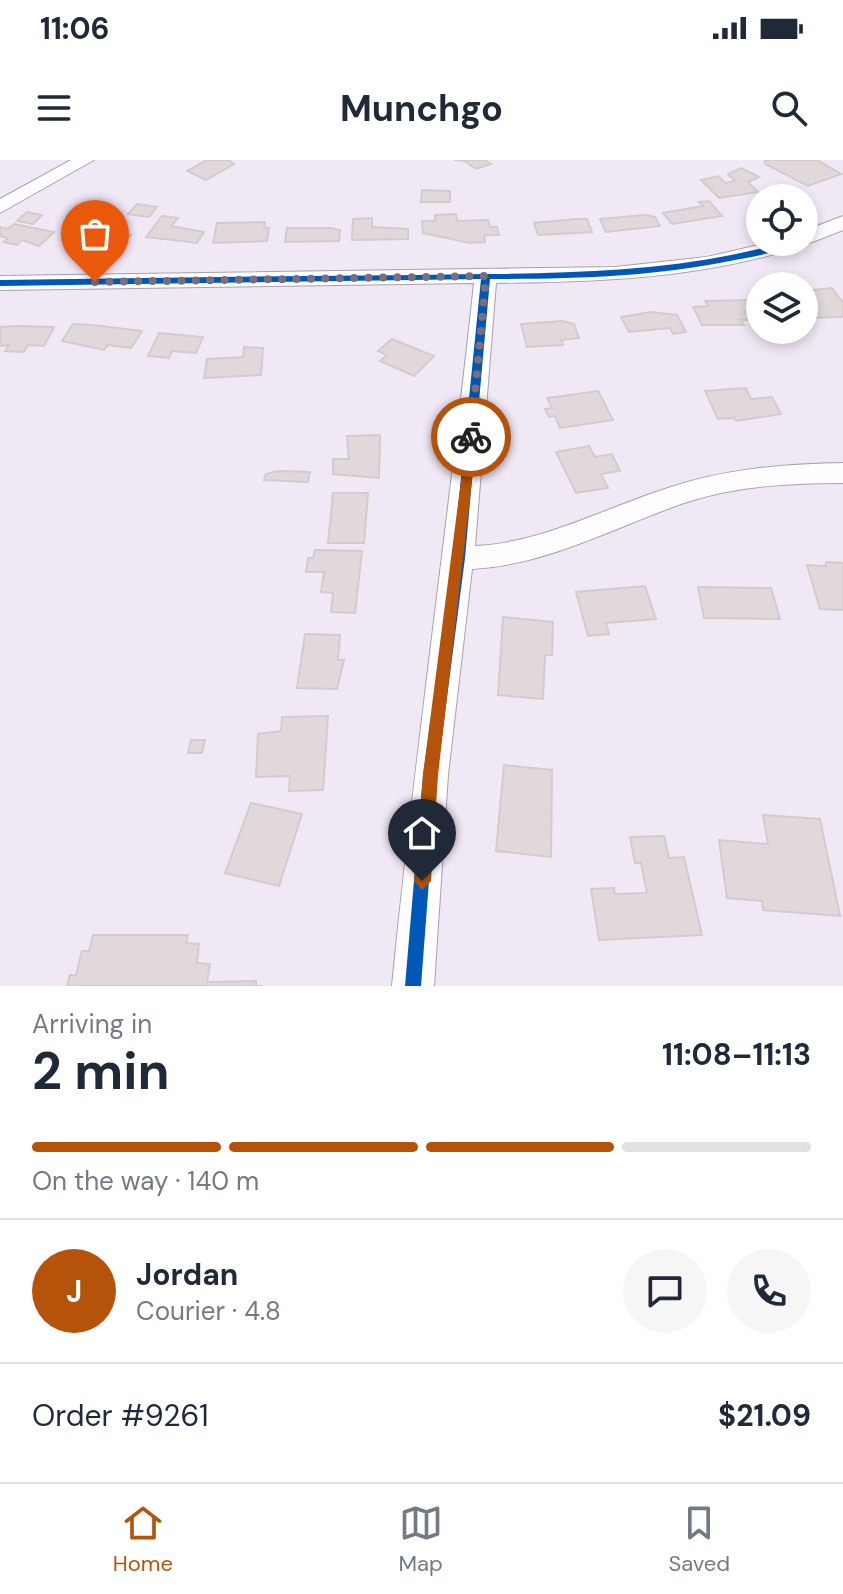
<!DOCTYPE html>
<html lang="en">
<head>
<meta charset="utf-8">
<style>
	body { margin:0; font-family:"DM Sans",sans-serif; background:#f6f6f7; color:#1f2937; height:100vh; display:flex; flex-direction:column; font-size:30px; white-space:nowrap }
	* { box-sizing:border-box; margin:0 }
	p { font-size:26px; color:#747a83 }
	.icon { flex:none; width:44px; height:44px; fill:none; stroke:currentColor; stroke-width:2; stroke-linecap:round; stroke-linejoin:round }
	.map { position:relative; height:826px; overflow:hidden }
	.drawer { display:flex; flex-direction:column; background:#fff; flex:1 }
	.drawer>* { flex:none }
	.fabs { position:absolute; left:746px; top:24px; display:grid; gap:16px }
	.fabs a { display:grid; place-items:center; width:72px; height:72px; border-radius:50%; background:#fff; box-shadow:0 4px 12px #0003; font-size:40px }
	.pin { position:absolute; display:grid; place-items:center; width:68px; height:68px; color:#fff; margin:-82px -34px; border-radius:50% 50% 50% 0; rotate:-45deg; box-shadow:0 0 8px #0007 }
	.pin .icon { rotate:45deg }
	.courier { position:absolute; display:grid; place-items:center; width:80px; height:80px; margin:-40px; border:6px solid #b45309; border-radius:50%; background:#fff; color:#222; box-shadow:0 2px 10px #0007 }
	.summary em { font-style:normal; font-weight:700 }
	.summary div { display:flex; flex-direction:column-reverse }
	.summary { display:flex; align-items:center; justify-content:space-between; height:136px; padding:0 32px }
	h1 { font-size:52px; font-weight:700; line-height:60px }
	.bar { display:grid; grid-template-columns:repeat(4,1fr); gap:12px 8px; align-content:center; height:96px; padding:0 32px }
	.bar i { height:10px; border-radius:6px; background:#e0e1e3 }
	.bar .on { background:#b45309 }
	.bar p { grid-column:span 4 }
	.line { display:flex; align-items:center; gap:20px; padding:0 32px; border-top:2px solid #e0e1e3 }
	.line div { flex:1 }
	.round { display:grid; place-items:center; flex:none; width:84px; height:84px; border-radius:42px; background:#f6f6f7 }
	.status { display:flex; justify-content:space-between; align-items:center; height:56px; padding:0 40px; background:#fff; direction:ltr }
	.status svg { height:22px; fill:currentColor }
	header { display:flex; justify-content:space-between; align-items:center; height:104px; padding:0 32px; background:#fff; font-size:36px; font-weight:700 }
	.menu { display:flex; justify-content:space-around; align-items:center; height:112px; border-top:2px solid #e0e1e3; background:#fff; font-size:22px; color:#747a83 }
	.menu a { display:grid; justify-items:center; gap:4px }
	.menu .on { color:#b45309 }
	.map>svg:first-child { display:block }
</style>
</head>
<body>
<div class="status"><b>11:06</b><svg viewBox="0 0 49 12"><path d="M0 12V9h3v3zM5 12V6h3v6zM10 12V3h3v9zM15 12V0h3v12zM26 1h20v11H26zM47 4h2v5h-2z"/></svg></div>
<header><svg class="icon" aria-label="menu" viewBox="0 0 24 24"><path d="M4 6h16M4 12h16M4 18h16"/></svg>Munchgo<svg class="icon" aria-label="search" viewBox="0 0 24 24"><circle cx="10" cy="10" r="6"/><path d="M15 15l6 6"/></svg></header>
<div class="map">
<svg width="843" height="826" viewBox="0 0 843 826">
	<rect width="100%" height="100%" fill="#f1e8f5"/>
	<g fill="#e0d8da" stroke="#d3cbcd" stroke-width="2">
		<polygon points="207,0 228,0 234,4 206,20 187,11"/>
		<polygon points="454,0 485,0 491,4 476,9 464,1"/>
		<polygon points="765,0 817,0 841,14 808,26 765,4"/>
		<polygon points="741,8 759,17 748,22 758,32 719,38 701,20 718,16 725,23 735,21 728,14"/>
		<polygon points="422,30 450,31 450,42 421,42"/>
		<polygon points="709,41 722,56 672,64 663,53 703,46 699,42"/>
		<polygon points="137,44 157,47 149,57 128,54"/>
		<polygon points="27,52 42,55 33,64 17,61"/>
		<polygon points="456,54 457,61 488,60 490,67 497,67 499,75 484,75 485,82 470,83 423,73 422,61 435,61 435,55"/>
		<polygon points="645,55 655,57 660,66 606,72 600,59"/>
		<polygon points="162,56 178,58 171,66 204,72 197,83 146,77"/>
		<polygon points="372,58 372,67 408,69 408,79 352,80 353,59"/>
		<polygon points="576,59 587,59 592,72 538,75 534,63"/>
		<polygon points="265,62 264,68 269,68 267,81 213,83 217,63"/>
		<polygon points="14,64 54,72 39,86 22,80 17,85 3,82 8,78 0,76 0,67 8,69"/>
		<polygon points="95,66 128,71 125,74 131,75 121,86 80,81"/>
		<polygon points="287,68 331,68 340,70 339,81 285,82"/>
		<polygon points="832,128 843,143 843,157 804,158 804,131"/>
		<polygon points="753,140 759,151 745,152 750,160 741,160 744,165 702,165 693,147 708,146 705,141"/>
		<polygon points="651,152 677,155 686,172 673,174 670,168 629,172 621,157"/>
		<polygon points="563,161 574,164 579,178 561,180 563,185 527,187 521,164"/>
		<polygon points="73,164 92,165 142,171 131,188 108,185 104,190 62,181"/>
		<polygon points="0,167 19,166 54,167 44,186 28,185 24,192 5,191 9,185 0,186"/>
		<polygon points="159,173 203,177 196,193 172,191 169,198 148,196"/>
		<polygon points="392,179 434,196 414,216 380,201 387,195 378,191"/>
		<polygon points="244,187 263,188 261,215 204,218 207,199 243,197"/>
		<polygon points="746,228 751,239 772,237 781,254 736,261 734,258 718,259 705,231"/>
		<polygon points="598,231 613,260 560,268 555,256 549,257 545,249 552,248 547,238"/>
		<polygon points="380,275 379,318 333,314 333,299 349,299 347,276"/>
		<polygon points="589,286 595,297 612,294 620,311 601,314 608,328 576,333 556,292"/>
		<polygon points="273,312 282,311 310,312 308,322 264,320 266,314"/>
		<polygon points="333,333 368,333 364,383 328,383"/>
		<polygon points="315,390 362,391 355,453 331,452 333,433 321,432 324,412 306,412 308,398 313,398"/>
		<polygon points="826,402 843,403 843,450 820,449 807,405 826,406"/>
		<polygon points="645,426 656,459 606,463 609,474 588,476 576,432"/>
		<polygon points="698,427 771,428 780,459 704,458"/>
		<polygon points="503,457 553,462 552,495 545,495 543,539 498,535"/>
		<polygon points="305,474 340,475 338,500 344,500 337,529 297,528"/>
		<polygon points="328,556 323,630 289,631 290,616 256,617 258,574 281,571 282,557"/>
		<polygon points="191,580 205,580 202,593 188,593"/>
		<polygon points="504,605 552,610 551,697 496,691"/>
		<polygon points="251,643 302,654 279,726 225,713"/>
		<polygon points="763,655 820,659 840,756 763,750 762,741 727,738 719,680 768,684"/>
		<polygon points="664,676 669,698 684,697 702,775 599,780 591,729 614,728 615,734 647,733 641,703 635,703 630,677"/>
		<polygon points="93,775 188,775 186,783 199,784 197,803 210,804 207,822 256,821 256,826 263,826 67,826 70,815 76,815 82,791 89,791"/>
	</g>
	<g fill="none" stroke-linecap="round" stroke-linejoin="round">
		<defs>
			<g id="minor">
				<polygon points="71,0 94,0 0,53 0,39"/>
				<path d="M843,56v14c-109,47 -229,52 -347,53l-21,263c67,-3 130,-38 193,-58 56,-19 116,-24 175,-25v20c-53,0 -108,3 -159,20 -69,24 -137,62 -212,66l-24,206 -14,211h-42c23,-235 57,-468 82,-703l-474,7v-14l615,-9 92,-10 65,-15h32v-11z"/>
			</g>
		</defs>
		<use href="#minor" stroke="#a8a1ab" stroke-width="2"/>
		<use href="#minor" fill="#fdfcfe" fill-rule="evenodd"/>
		<defs>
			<path id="cycleway" d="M786,82h13c-18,10 -44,14 -64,18 -81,17 -163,19 -245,19l-25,279 -28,217 -16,211h-16l18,-211 30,-217 28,-279 -481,7v-6c140,-2 279,-4 419,-5 123,-2 247,1 367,-33z"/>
		</defs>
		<use href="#cycleway" stroke="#fff" stroke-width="5"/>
		<use href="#cycleway" fill="#0057b8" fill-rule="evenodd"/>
	</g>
	<polygon fill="#b45309" points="467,274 477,277 438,615 431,721 422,730 414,721 423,615"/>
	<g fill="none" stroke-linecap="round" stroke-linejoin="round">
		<polyline stroke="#77707b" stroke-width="8" stroke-dasharray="0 14.4" points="95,122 486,116 471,277"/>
	</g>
</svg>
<div class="fabs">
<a><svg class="icon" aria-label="locate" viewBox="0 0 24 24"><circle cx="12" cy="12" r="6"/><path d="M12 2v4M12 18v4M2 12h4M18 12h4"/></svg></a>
<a><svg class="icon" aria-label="layers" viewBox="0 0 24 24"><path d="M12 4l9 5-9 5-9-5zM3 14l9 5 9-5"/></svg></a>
</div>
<div class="pin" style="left:95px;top:122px;background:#ea580c"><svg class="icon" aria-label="bag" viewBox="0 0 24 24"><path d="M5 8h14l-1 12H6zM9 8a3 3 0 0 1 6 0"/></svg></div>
<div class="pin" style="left:422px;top:721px;background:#1f2937"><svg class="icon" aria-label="home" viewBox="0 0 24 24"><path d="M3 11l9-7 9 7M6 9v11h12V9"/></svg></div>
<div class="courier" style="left:471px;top:277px"><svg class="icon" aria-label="bike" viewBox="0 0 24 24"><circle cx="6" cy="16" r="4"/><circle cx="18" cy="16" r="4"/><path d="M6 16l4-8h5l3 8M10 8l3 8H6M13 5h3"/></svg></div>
</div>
<section class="drawer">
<div class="summary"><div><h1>2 min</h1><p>Arriving in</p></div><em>11:08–11:13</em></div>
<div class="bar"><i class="on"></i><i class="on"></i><i class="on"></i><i></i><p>On the way · 140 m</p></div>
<div class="line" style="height:144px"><b class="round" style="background:#b45309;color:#fff">J</b><div><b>Jordan</b><p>Courier · 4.8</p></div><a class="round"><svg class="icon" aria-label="chat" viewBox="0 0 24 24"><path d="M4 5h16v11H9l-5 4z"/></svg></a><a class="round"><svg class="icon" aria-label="phone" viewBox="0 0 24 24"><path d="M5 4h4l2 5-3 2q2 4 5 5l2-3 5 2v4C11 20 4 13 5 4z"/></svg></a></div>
<div class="line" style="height:104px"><div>Order #9261</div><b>$21.09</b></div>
</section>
<nav class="menu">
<a class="on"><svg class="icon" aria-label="home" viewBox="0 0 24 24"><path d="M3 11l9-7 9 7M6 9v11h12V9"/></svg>Home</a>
<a><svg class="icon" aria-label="map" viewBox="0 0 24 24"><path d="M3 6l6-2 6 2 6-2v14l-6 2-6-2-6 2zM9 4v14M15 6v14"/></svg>Map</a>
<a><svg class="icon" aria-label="saved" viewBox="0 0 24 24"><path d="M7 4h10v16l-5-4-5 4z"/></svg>Saved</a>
</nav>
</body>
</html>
